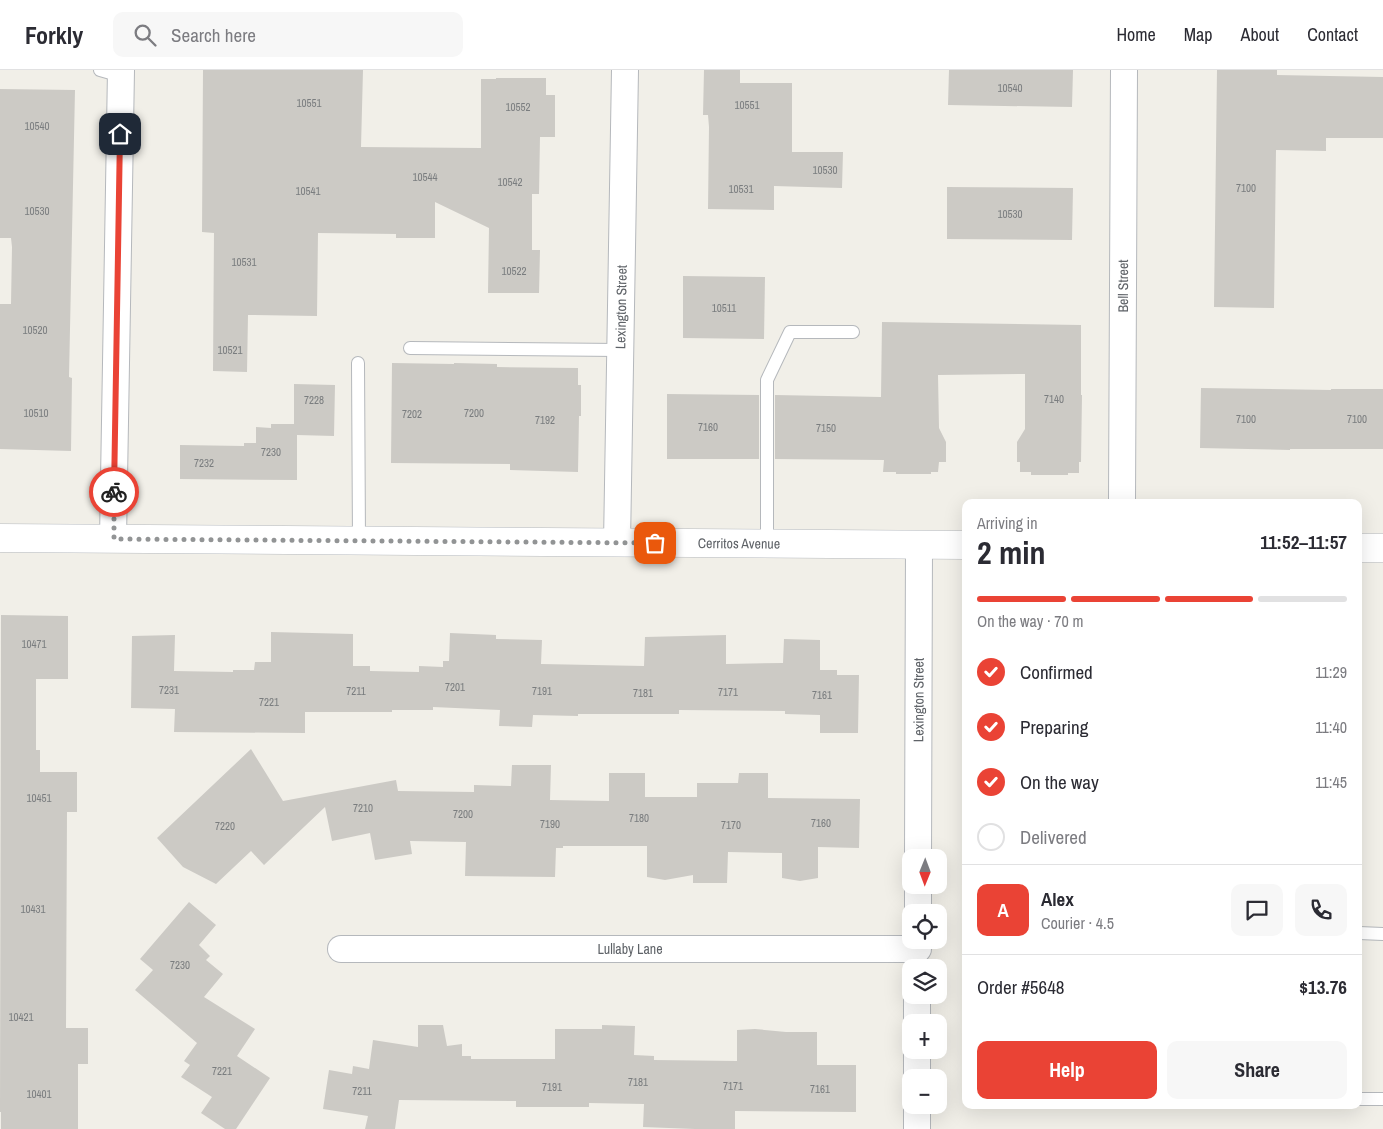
<!DOCTYPE html>
<html lang="en">
<head>
<meta charset="utf-8">
<style>
	body { margin:0; font-family:"Archivo Narrow",sans-serif; background:#f7f7f7; color:#2b2b33; height:100vh; display:flex; flex-direction:column; font-size:19px; white-space:nowrap }
	* { box-sizing:border-box; margin:0 }
	p { font-size:16px; color:#7c7c81 }
	.icon { flex:none; width:28px; height:28px; fill:none; stroke:currentColor; stroke-width:2; stroke-linecap:round; stroke-linejoin:round }
	.map { position:relative; flex:1; overflow:hidden }
	.panel { position:absolute; left:962px; top:429px; width:400px; height:610px; display:flex; flex-direction:column; background:#fff; border-radius:10px; box-shadow:0 5px 20px #0002 }
	.panel>* { flex:none }
	.needle { width:32px; rotate:181deg }
	.tools { position:absolute; left:902px; top:779px; display:grid; gap:10px }
	.tools a { display:grid; place-items:center; width:45px; height:45px; border-radius:10px; background:#fff; box-shadow:0 5px 20px #0002; font-size:25px }
	.pin { position:absolute; display:grid; place-items:center; width:42px; height:42px; color:#fff; margin:-21px; border-radius:10px; box-shadow:0 2px 8px #0006 }
	.courier { position:absolute; display:grid; place-items:center; width:50px; height:50px; margin:-25px; border:4px solid #ea4335; border-radius:50%; background:#fff; color:#222; box-shadow:0 1px 6px #0007 }
	.summary em { font-style:normal; font-weight:700 }
	.summary div { display:flex; flex-direction:column-reverse }
	.summary { display:flex; align-items:center; justify-content:space-between; height:85px; padding:0 15px }
	h1 { font-size:32px; font-weight:700; line-height:38px }
	.bar { display:grid; grid-template-columns:repeat(4,1fr); gap:8px 5px; align-content:center; height:60px; padding:0 15px }
	.bar i { height:6px; border-radius:4px; background:#e1e1e2 }
	.bar .current { background:#ea4335 }
	.bar p { grid-column:span 4 }
	.line { display:flex; align-items:center; gap:12px; padding:0 15px; border-top:1px solid #e1e1e2 }
	.line div { flex:1 }
	.round { display:grid; place-items:center; flex:none; width:52px; height:52px; border-radius:10px; background:#f7f7f7 }
	ol { padding:0 15px; list-style:none }
	li { display:flex; align-items:center; gap:15px; height:55px }
	li p { margin-inline-start:auto }
	li .icon { padding:5px; border-radius:50%; background:#ea4335; color:#fff; stroke-width:4 }
	li:last-child { color:#7c7c81 }
	li i { width:28px; height:28px; border:2px solid #e1e1e2; border-radius:50% }
	.button { display:flex; gap:10px; margin-top:auto; padding:10px 15px }
	.button a { flex:1; height:58px; border-radius:10px; background:#ea4335; color:#fff; font-size:20px; font-weight:700; line-height:58px; text-align:center }
	.button a+a { background:#f7f7f7; color:#2b2b33 }
	header { display:flex; align-items:center; gap:30px; box-sizing:border-box; height:70px; padding:0 25px; background:#fff; border-bottom:1px solid #e1e1e2 }
	header strong { font-size:24px }
	nav { display:flex; gap:28px; margin-inline-start:auto; font-size:18px }
	.search { width:350px; height:45px; background:#f7f7f7; display:flex; align-items:center; gap:12px; box-sizing:border-box; padding:0 18px; border-radius:10px; color:#7c7c81; font-size:19px }
	.map>svg:first-child { display:block }
</style>
</head>
<body>
<header>
<strong>Forkly</strong>
<div class="search"><svg class="icon" aria-label="search" viewBox="0 0 24 24"><circle cx="10" cy="10" r="6"/><path d="M15 15l6 6"/></svg>Search here</div>
<nav><a>Home</a><a>Map</a><a>About</a><a>Contact</a></nav>
</header>
<div class="map">
<svg width="1383" height="1059" viewBox="0 0 1383 1059">
	<rect width="100%" height="100%" fill="#f1efe8"/>
	<g fill="#cccac5">
		<polygon points="203,0 363,0 361,77 481,78 481,9 496,9 496,8 546,8 546,25 555,25 555,67 540,67 539,124 532,124 532,180 540,180 539,223 488,223 489,158 435,132 435,168 396,168 396,164 318,163 317,246 248,245 247,302 213,301 214,163 202,162"/>
		<polygon points="704,0 740,0 740,13 792,13 792,82 843,82 842,118 774,116 774,140 708,139 709,57 708,45 703,45"/>
		<polygon points="949,0 1073,0 1072,37 948,35"/>
		<polygon points="1217,0 1277,0 1277,5 1383,7 1383,68 1326,68 1326,81 1276,80 1274,238 1214,237"/>
		<polygon points="0,19 75,20 69,307 72,308 71,381 0,379 0,234 11,234 12,177 11,168 0,168"/>
		<polygon points="947,117 1073,118 1072,170 947,169"/>
		<polygon points="683,206 765,207 764,269 683,268"/>
		<polygon points="882,252 1081,255 1081,325 1082,325 1081,392 1079,392 1079,403 1068,403 1068,405 1031,405 1031,402 1020,402 1020,392 1017,392 1017,372 1025,359 1025,304 938,305 939,358 946,372 946,392 939,392 938,402 931,402 931,404 896,404 896,402 883,402 884,390 775,389 775,325 881,327"/>
		<polygon points="392,293 454,294 454,293 497,294 497,297 578,298 578,315 581,315 581,346 579,346 578,402 510,400 510,394 391,393"/>
		<polygon points="294,314 335,315 334,366 297,365 297,410 180,409 180,375 244,376 244,373 256,373 256,357 271,358 271,354 294,354"/>
		<polygon points="1201,318 1331,320 1331,319 1383,319 1383,379 1290,379 1290,380 1200,378"/>
		<polygon points="667,324 759,325 759,389 667,389"/>
		<polygon points="1,545 68,546 68,609 36,609 36,680 40,680 40,702 77,702 77,742 67,742 66,958 88,958 88,994 78,994 78,1059 1,1059 1,1042 0,1042"/>
		<polygon points="271,562 353,564 353,596 370,596 370,601 419,602 419,596 443,597 443,591 449,591 450,563 496,565 496,569 542,570 541,594 644,596 645,567 726,565 726,594 783,593 784,569 820,570 820,600 837,600 837,605 859,605 858,663 820,663 820,645 785,644 785,641 679,640 679,644 578,644 578,646 533,645 532,657 499,656 500,640 433,637 433,640 392,640 392,642 305,642 305,663 174,662 175,639 131,638 132,566 175,565 174,601 233,602 233,600 254,600 255,592 271,592"/>
		<polygon points="251,679 283,731 396,710 398,721 474,722 474,715 511,716 512,695 551,695 550,730 609,731 609,703 645,703 645,727 697,727 697,713 738,713 739,703 768,703 768,728 860,729 859,778 818,777 818,808 800,811 782,808 782,783 728,782 727,813 693,813 693,805 665,810 647,807 647,776 563,776 563,778 556,778 555,807 465,806 466,772 410,771 412,784 375,790 370,763 332,771 325,737 264,795 251,781 216,814 183,797 157,768"/>
		<polygon points="189,832 216,855 199,875 210,886 206,890 223,904 204,927 255,959 237,986 270,1008 236,1059 225,1059 201,1043 212,1027 181,1007 190,995 184,991 197,973 135,920 153,900 140,889"/>
		<polygon points="418,955 443,955 447,976 462,974 462,986 471,986 471,989 555,989 555,959 602,959 602,955 635,956 634,985 654,986 654,990 737,991 737,960 755,959 786,962 817,962 817,995 856,995 856,1042 735,1041 735,1059 695,1059 643,1057 644,1034 589,1033 589,1037 516,1037 516,1031 399,1030 395,1059 365,1059 368,1046 323,1039 329,1000 352,1004 353,996 369,999 373,970 418,977"/>
	</g>
	<g fill="none" stroke-linecap="round" stroke-linejoin="round">
		<defs>
			<g id="lane">
				<polyline points="100,0 121,6"/>
				<polyline points="410,278 620,280"/>
				<polyline points="358,293 359,471"/>
				<polyline points="767,474 767,310 790,262 853,262"/>
				<polyline points="1359,863 1383,864"/>
				<polyline points="1359,1029 1383,1029"/>
			</g>
			<g id="street">
				<path id="s1" d="M1122,432l2,-432"/>
				<polyline points="113,469 121,0"/>
				<path id="s2" d="M617,473l8,-473"/>
				<path id="s3" d="M918,788l1,-313"/>
				<polyline points="918,842 918,815"/>
				<path id="s4" d="M341,879h577"/>
				<polyline points="917,952 917,925"/>
				<polyline points="917,1008 917,980"/>
				<polyline points="917,1059 917,1035"/>
			</g>
			<g id="secondary">
				<path id="s5" d="M0,468l966,7"/>
				<polyline points="1359,478 1383,478"/>
			</g>
		</defs>
		<use href="#lane" stroke="#b5b8bc" stroke-width="14"/>
		<use href="#street" stroke="#b5b8bc" stroke-width="28"/>
		<use href="#secondary" stroke="#b6babf" stroke-width="29"/>
		<use href="#lane" stroke="#fff" stroke-width="12"/>
		<use href="#street" stroke="#fff" stroke-width="26"/>
		<use href="#secondary" stroke="#fff" stroke-width="28"/>
	</g>
	<g fill="none" stroke-linecap="round" stroke-linejoin="round">
		<polyline stroke="#929495" stroke-width="5" stroke-dasharray="0 9" points="114,422 114,469 655,473"/>
		<polyline stroke="#ea4335" stroke-width="6" points="114,422 120,64"/>
	</g>
	<g text-anchor="middle" stroke-width="4" stroke-linejoin="round" paint-order="stroke">
		<g font-size="11" fill="#7a7d7f">
			<text x="1010" y="22">10540</text>
			<text x="309" y="37">10551</text>
			<text x="747" y="39">10551</text>
			<text x="518" y="41">10552</text>
			<text x="37" y="60">10540</text>
			<text x="825" y="104">10530</text>
			<text x="425" y="111">10544</text>
			<text x="510" y="116">10542</text>
			<text x="1246" y="122">7100</text>
			<text x="741" y="123">10531</text>
			<text x="308" y="125">10541</text>
			<text x="37" y="145">10530</text>
			<text x="1010" y="148">10530</text>
			<text x="244" y="196">10531</text>
			<text x="514" y="205">10522</text>
			<text x="724" y="242">10511</text>
			<text x="35" y="264">10520</text>
			<text x="230" y="284">10521</text>
			<text x="1054" y="333">7140</text>
			<text x="314" y="334">7228</text>
			<text x="36" y="347">10510</text>
			<text x="474" y="347">7200</text>
			<text x="412" y="348">7202</text>
			<text x="1246" y="353">7100</text>
			<text x="1357" y="353">7100</text>
			<text x="545" y="354">7192</text>
			<text x="708" y="361">7160</text>
			<text x="826" y="362">7150</text>
			<text x="271" y="386">7230</text>
			<text x="204" y="397">7232</text>
			<text x="34" y="578">10471</text>
			<text x="455" y="621">7201</text>
			<text x="169" y="624">7231</text>
			<text x="356" y="625">7211</text>
			<text x="542" y="625">7191</text>
			<text x="728" y="626">7171</text>
			<text x="643" y="627">7181</text>
			<text x="822" y="629">7161</text>
			<text x="269" y="636">7221</text>
			<text x="39" y="732">10451</text>
			<text x="363" y="742">7210</text>
			<text x="463" y="748">7200</text>
			<text x="639" y="752">7180</text>
			<text x="821" y="757">7160</text>
			<text x="550" y="758">7190</text>
			<text x="731" y="759">7170</text>
			<text x="225" y="760">7220</text>
			<text x="33" y="843">10431</text>
			<text x="180" y="899">7230</text>
			<text x="21" y="951">10421</text>
			<text x="222" y="1005">7221</text>
			<text x="638" y="1016">7181</text>
			<text x="733" y="1020">7171</text>
			<text x="552" y="1021">7191</text>
			<text x="820" y="1023">7161</text>
			<text x="362" y="1025">7211</text>
			<text x="39" y="1028">10401</text>
		</g>
		<g font-size="14" fill="#5f6368" stroke="#fff">
			<text dy="5" stroke="none"><textPath href="#s1" startOffset="216">Bell Street</textPath></text>
			<text dy="5" stroke="none"><textPath href="#s2" startOffset="236">Lexington Street</textPath></text>
			<text dy="5" stroke="none"><textPath href="#s5" startOffset="739">Cerritos Avenue</textPath></text>
			<text dy="5" stroke="none"><textPath href="#s3" startOffset="158">Lexington Street</textPath></text>
			<text dy="5" stroke="none"><textPath href="#s4" startOffset="289">Lullaby Lane</textPath></text>
		</g>
	</g>
</svg>
<div class="tools">
<a><svg class="needle" viewBox="-14 -14 28 28"><path d="M0-13l5 13h-10z" fill="#e53935"/><path d="M0 13l5-13h-10z" fill="#7c7c81"/></svg></a>
<a><svg class="icon" aria-label="locate" viewBox="0 0 24 24"><circle cx="12" cy="12" r="6"/><path d="M12 2v4M12 18v4M2 12h4M18 12h4"/></svg></a>
<a><svg class="icon" aria-label="layers" viewBox="0 0 24 24"><path d="M12 4l9 5-9 5-9-5zM3 14l9 5 9-5"/></svg></a>
<a>+</a>
<a>−</a>
</div>
<div class="pin" style="left:655px;top:473px;background:#ea580c"><svg class="icon" aria-label="bag" viewBox="0 0 24 24"><path d="M5 8h14l-1 12H6zM9 8a3 3 0 0 1 6 0"/></svg></div>
<div class="pin" style="left:120px;top:64px;background:#1f2937"><svg class="icon" aria-label="home" viewBox="0 0 24 24"><path d="M3 11l9-7 9 7M6 9v11h12V9"/></svg></div>
<div class="courier" style="left:114px;top:422px"><svg class="icon" aria-label="bike" viewBox="0 0 24 24"><circle cx="6" cy="16" r="4"/><circle cx="18" cy="16" r="4"/><path d="M6 16l4-8h5l3 8M10 8l3 8H6M13 5h3"/></svg></div>
<section class="panel">
<div class="summary"><div><h1>2 min</h1><p>Arriving in</p></div><em>11:52–11:57</em></div>
<div class="bar"><i class="current"></i><i class="current"></i><i class="current"></i><i></i><p>On the way · 70 m</p></div>
<ol>
<li><svg class="icon" aria-label="check" viewBox="0 0 24 24"><path d="M5 12l5 5 9-10"/></svg>Confirmed<p>11:29</p></li>
<li><svg class="icon" aria-label="check" viewBox="0 0 24 24"><path d="M5 12l5 5 9-10"/></svg>Preparing<p>11:40</p></li>
<li><svg class="icon" aria-label="check" viewBox="0 0 24 24"><path d="M5 12l5 5 9-10"/></svg>On the way<p>11:45</p></li>
<li><i></i>Delivered</li>
</ol>
<div class="line" style="height:90px"><b class="round" style="background:#ea4335;color:#fff">A</b><div><b>Alex</b><p>Courier · 4.5</p></div><a class="round"><svg class="icon" aria-label="chat" viewBox="0 0 24 24"><path d="M4 5h16v11H9l-5 4z"/></svg></a><a class="round"><svg class="icon" aria-label="phone" viewBox="0 0 24 24"><path d="M5 4h4l2 5-3 2q2 4 5 5l2-3 5 2v4C11 20 4 13 5 4z"/></svg></a></div>
<div class="line" style="height:65px"><div>Order #5648</div><b>$13.76</b></div>
<div class="button"><a>Help</a><a>Share</a></div>
</section>
</div>
</body>
</html>
